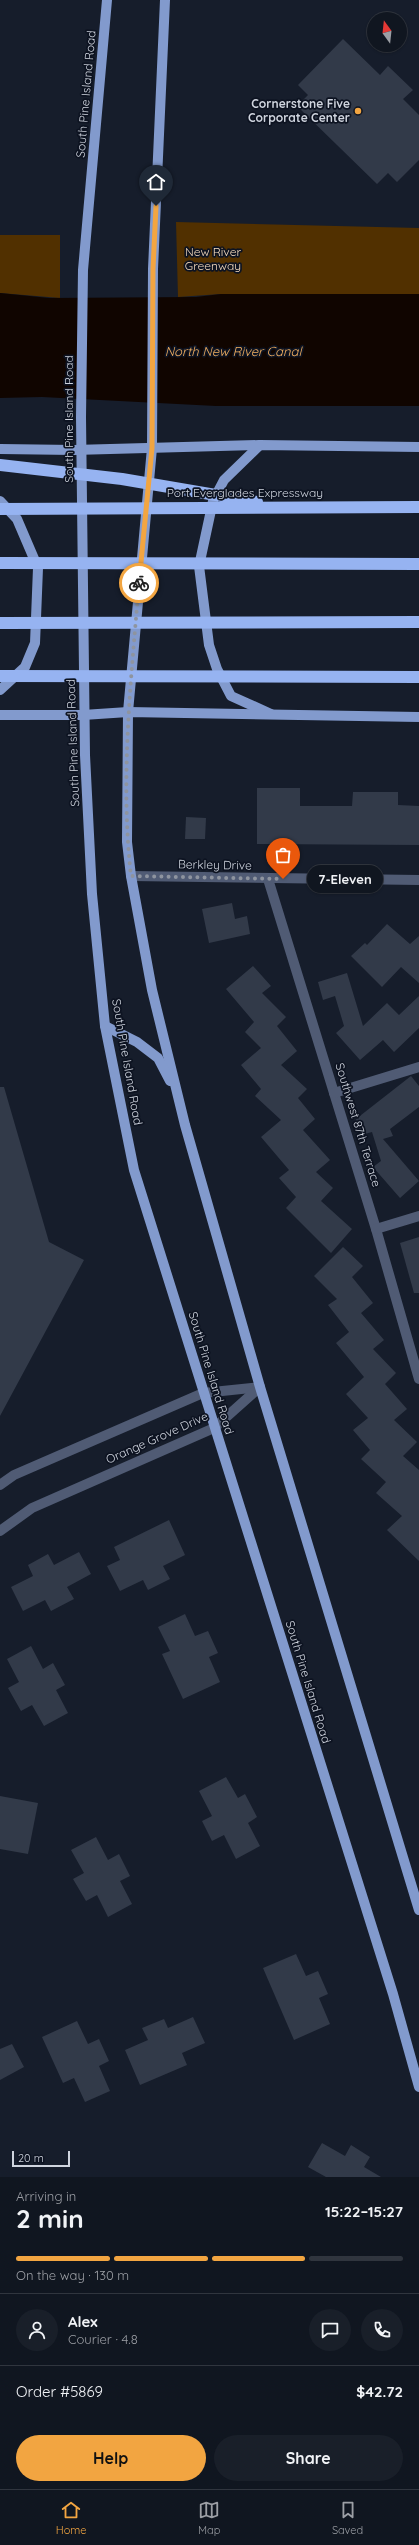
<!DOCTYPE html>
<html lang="en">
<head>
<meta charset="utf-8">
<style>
	body { margin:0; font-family:Quicksand,sans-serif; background:#191f29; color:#f1f3f6; height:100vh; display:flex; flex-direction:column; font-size:15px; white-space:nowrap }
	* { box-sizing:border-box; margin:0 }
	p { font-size:13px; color:#9c9fa5 }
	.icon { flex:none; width:22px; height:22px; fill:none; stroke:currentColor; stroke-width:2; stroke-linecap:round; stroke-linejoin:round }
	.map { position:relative; height:2177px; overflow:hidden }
	.details { display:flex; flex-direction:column; background:#101620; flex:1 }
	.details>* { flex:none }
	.needle { width:26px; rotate:345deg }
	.tools { position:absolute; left:367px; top:12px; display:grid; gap:8px }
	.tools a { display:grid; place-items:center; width:40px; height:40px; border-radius:50%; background:#101620; box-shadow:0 1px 3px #0004,0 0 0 1px #30353e; font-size:20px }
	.scale { position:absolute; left:12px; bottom:10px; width:58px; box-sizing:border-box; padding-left:4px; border:2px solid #cfd4de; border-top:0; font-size:11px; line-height:14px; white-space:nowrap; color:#cfd4de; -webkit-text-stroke:3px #0d1321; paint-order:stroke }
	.pin { position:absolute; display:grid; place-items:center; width:34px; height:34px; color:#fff; margin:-41px -17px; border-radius:50% 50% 50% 0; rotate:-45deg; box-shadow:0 0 4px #0007 }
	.pin .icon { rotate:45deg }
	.courier { position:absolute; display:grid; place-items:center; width:40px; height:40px; margin:-20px; border:3px solid #f2a541; border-radius:50%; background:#fff; color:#222; box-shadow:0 1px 5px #0007 }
	.bubble { position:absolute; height:28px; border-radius:14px; background:#101620; box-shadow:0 1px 3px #0004,0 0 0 1px #30353e; font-size:13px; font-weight:700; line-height:28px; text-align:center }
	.overview em { font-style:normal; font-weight:700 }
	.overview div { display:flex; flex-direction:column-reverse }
	.overview { display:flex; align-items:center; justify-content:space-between; height:68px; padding:0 16px }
	h1 { font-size:26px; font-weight:700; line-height:30px }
	.bar { display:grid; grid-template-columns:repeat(4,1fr); gap:6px 4px; align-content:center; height:48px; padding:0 16px }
	.bar i { height:5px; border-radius:3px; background:#30353e }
	.bar .active { background:#f2a541 }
	.bar p { grid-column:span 4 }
	.line { display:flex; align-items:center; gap:10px; padding:0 16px; border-top:1px solid #30353e }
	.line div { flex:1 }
	.round { display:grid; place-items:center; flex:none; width:42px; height:42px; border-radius:21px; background:#191f29 }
	.primary-button { display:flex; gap:8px; margin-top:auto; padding:8px 16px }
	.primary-button a { flex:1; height:46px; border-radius:24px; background:#f2a541; color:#111; font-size:16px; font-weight:700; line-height:46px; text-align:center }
	.primary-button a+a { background:#191f29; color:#f1f3f6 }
	.menu { display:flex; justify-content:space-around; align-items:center; height:56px; border-top:1px solid #30353e; background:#101620; font-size:11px; color:#9c9fa5 }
	.menu a { display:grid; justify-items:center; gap:2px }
	.menu .active { color:#f2a541 }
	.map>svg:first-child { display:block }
</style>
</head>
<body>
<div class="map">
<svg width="419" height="2177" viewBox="0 0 419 2177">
	<rect width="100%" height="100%" fill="#161d2b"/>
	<g fill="#513000">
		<polygon points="176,222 419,228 419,294 221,294 178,297"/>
		<polygon points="0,235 60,235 60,298 0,293"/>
	</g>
	<polygon fill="#100500" points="0,293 49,298 196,297 221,294 419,294 419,406 216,406 42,397 0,398"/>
	<g fill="#323a49">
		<polygon points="343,39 380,75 388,66 413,90 403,99 419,115 419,160 397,182 388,173 377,184 297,106 308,95 298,85"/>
		<polygon points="257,788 300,788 300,806 352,806 353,792 398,792 398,805 419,806 419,845 257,844"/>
		<polygon points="186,817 206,818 205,839 185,839"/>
		<polygon points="232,903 235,919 247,916 250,934 209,943 202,909"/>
		<polygon points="387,924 410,944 419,936 419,983 401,967 382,987 351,956 365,943 367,945"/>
		<polygon points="253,966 271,986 262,993 286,1017 277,1026 297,1051 281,1065 307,1089 298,1098 315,1119 303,1130 330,1160 316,1172 333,1188 321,1201 352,1229 331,1253 286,1208 296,1197 279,1178 289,1170 261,1137 281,1120 255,1096 261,1089 241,1065 261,1048 245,1032 254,1022 226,989"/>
		<polygon points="347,973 363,1026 387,1003 399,1015 419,996 419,1028 394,1052 383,1040 360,1060 336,1033 344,1026 335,996 323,1000 318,982"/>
		<polygon points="411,1076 419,1086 419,1107 390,1129 393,1136 383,1139 419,1181 400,1198 373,1167 381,1161 372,1132 361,1135 356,1119"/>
		<polygon points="0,1087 4,1087 49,1242 84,1260 0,1416"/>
		<polygon points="419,1237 419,1293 414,1293 400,1243"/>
		<polygon points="343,1247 363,1266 352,1277 373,1303 361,1313 384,1340 373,1349 396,1373 385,1384 407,1409 394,1420 417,1442 403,1456 419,1470 419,1561 387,1530 402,1516 376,1493 386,1482 361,1459 370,1450 353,1430 368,1418 346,1394 364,1377 336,1343 349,1332 328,1305 337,1299 314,1276"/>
		<polygon points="169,1520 185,1555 163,1566 170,1579 148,1590 143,1580 120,1591 107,1566 120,1560 114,1547"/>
		<polygon points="79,1552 91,1574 67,1587 74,1599 51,1611 45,1600 23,1611 11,1587 33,1576 28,1565 48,1554 54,1565"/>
		<polygon points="185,1614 195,1636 208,1631 218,1653 209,1657 220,1682 183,1699 162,1654 170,1651 158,1627"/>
		<polygon points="31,1646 43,1669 53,1663 65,1685 56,1690 68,1713 44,1726 32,1705 21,1711 8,1688 19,1682 7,1659"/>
		<polygon points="226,1777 238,1798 245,1794 257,1817 248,1823 260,1846 236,1859 224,1835 212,1841 202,1821 212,1816 199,1791"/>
		<polygon points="0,1796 38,1803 28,1854 0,1849"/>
		<polygon points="96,1837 108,1860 119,1854 130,1876 120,1881 132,1904 108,1917 97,1895 86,1901 73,1879 84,1873 71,1850"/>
		<polygon points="296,1954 306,1976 318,1971 328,1994 319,1998 330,2024 294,2040 263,1968"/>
		<polygon points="193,2017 205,2043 182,2053 187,2065 140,2085 125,2050 148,2040 142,2028 164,2019 168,2028"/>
		<polygon points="77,2021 88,2044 99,2039 109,2061 99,2066 110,2091 85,2102 74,2078 63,2083 42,2037"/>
		<polygon points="12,2044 24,2067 0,2080 0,2049"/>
		<polygon points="322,2143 345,2156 351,2145 370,2157 364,2167 381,2177 326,2177 308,2167"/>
	</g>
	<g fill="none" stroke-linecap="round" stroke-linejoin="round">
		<g stroke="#505b74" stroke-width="10">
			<polyline points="131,876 419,880"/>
			<polyline points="268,879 376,1229 419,1379"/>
			<polyline points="334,1093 419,1067"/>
			<polyline points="376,1229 419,1216"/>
			<polyline points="0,1485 14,1475 203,1393 260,1387"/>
			<polyline points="0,1531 32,1508 214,1428 260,1387"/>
		</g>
		<g stroke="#829acd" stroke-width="10">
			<polyline points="107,0 83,270 81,417 85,755 92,894 105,1026 134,1170 393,1994 419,2087"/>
			<polyline points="165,0 153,269 152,448 128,712 127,842 131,876 152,990 185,1125 260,1387 419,1910"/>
			<polyline points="260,445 224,480 213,501 199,566 209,645 217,669 231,696 271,714"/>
			<polyline points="0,449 74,450 260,445 419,447"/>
			<polyline points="0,501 17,519 38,568 35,643 25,667 0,690"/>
			<polyline points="0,715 83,715 128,712 419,717"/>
			<polyline points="105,1026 137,1042 158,1058 170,1081"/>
		</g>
		<g stroke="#96b3f1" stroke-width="12">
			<polyline points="0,465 122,479 257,502"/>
			<polyline points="0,509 419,507"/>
			<polyline points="0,563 419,564"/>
			<polyline points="0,623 419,622"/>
			<polyline points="0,676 419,677"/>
		</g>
	</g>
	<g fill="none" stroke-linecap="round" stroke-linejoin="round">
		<path stroke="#8e949f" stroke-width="4" stroke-dasharray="0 7.2" d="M139,583c-8,97 -19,196 -8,293l152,3"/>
		<polyline stroke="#f2a541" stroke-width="5" points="139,583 152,448 153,269 156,206"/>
	</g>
	<circle fill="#f2a541" stroke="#0d1321" stroke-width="1.5" cx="358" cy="111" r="4"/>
	<g text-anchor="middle" stroke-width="3.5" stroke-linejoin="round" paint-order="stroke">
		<g font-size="12" fill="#cfd4de" stroke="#0d1321">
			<text transform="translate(86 94) rotate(-85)" y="4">South Pine Island Road</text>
			<text transform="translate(69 419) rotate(-90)" y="4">South Pine Island Road</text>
			<text x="245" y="497">Port Everglades Expressway</text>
			<text transform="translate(73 743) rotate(-92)" y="4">South Pine Island Road</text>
			<text transform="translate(215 865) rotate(1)" y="4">Berkley Drive</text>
			<text transform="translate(127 1062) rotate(80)" y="4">South Pine Island Road</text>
			<text transform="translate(358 1125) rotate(73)" y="4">Southwest 87th Terrace</text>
			<text transform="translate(211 1373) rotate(73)" y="4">South Pine Island Road</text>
			<text transform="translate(157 1438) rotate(-24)" y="4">Orange Grove Drive</text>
			<text transform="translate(308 1682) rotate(73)" y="4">South Pine Island Road</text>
		</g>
		<g font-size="12" font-weight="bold" fill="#cfd4de" stroke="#0d1321" text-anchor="end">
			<text x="350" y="108">Cornerstone Five<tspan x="350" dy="14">Corporate Center</tspan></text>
		</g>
		<g font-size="12" fill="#f8ddbf" stroke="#0d1321">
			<text x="213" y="256">New River<tspan x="213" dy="14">Greenway</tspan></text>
		</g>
		<g font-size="13" font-style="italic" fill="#f2af60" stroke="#0d1321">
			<text x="233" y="356">North New River Canal</text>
		</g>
	</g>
</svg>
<div class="tools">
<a><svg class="needle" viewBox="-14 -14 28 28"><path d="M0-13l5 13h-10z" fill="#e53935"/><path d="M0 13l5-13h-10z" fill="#9c9fa5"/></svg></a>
</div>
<div class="scale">20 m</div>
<div class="pin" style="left:283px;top:879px;background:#ea580c"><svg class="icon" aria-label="bag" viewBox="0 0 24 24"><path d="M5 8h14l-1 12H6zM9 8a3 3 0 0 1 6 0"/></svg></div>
<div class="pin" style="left:156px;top:206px;background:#1f2937"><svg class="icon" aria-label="home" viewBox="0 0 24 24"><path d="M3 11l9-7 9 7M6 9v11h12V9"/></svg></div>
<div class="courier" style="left:139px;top:583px"><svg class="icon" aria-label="bike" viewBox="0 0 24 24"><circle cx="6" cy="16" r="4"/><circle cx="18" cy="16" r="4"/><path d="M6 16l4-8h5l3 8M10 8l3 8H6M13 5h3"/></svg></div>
<div class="bubble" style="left:307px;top:865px;width:76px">7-Eleven</div>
</div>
<section class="details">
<div class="overview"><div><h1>2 min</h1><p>Arriving in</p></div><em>15:22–15:27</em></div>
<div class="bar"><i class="active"></i><i class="active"></i><i class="active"></i><i></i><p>On the way · 130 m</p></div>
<div class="line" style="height:72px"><a class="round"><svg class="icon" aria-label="person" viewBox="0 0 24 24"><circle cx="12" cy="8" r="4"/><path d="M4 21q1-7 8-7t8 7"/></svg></a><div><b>Alex</b><p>Courier · 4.8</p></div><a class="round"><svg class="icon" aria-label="chat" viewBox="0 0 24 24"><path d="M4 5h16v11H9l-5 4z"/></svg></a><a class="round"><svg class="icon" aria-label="phone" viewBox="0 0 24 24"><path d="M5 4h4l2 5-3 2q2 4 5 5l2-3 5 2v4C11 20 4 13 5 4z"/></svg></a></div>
<div class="line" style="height:52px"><div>Order #5869</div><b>$42.72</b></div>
<div class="primary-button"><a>Help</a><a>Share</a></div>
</section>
<nav class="menu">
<a class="active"><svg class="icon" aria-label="home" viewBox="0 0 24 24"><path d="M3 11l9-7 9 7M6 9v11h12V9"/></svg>Home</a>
<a><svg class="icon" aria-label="map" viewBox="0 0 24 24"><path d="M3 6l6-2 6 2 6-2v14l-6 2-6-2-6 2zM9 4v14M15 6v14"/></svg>Map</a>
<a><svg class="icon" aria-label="saved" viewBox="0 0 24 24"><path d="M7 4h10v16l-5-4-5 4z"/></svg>Saved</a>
</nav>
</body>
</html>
